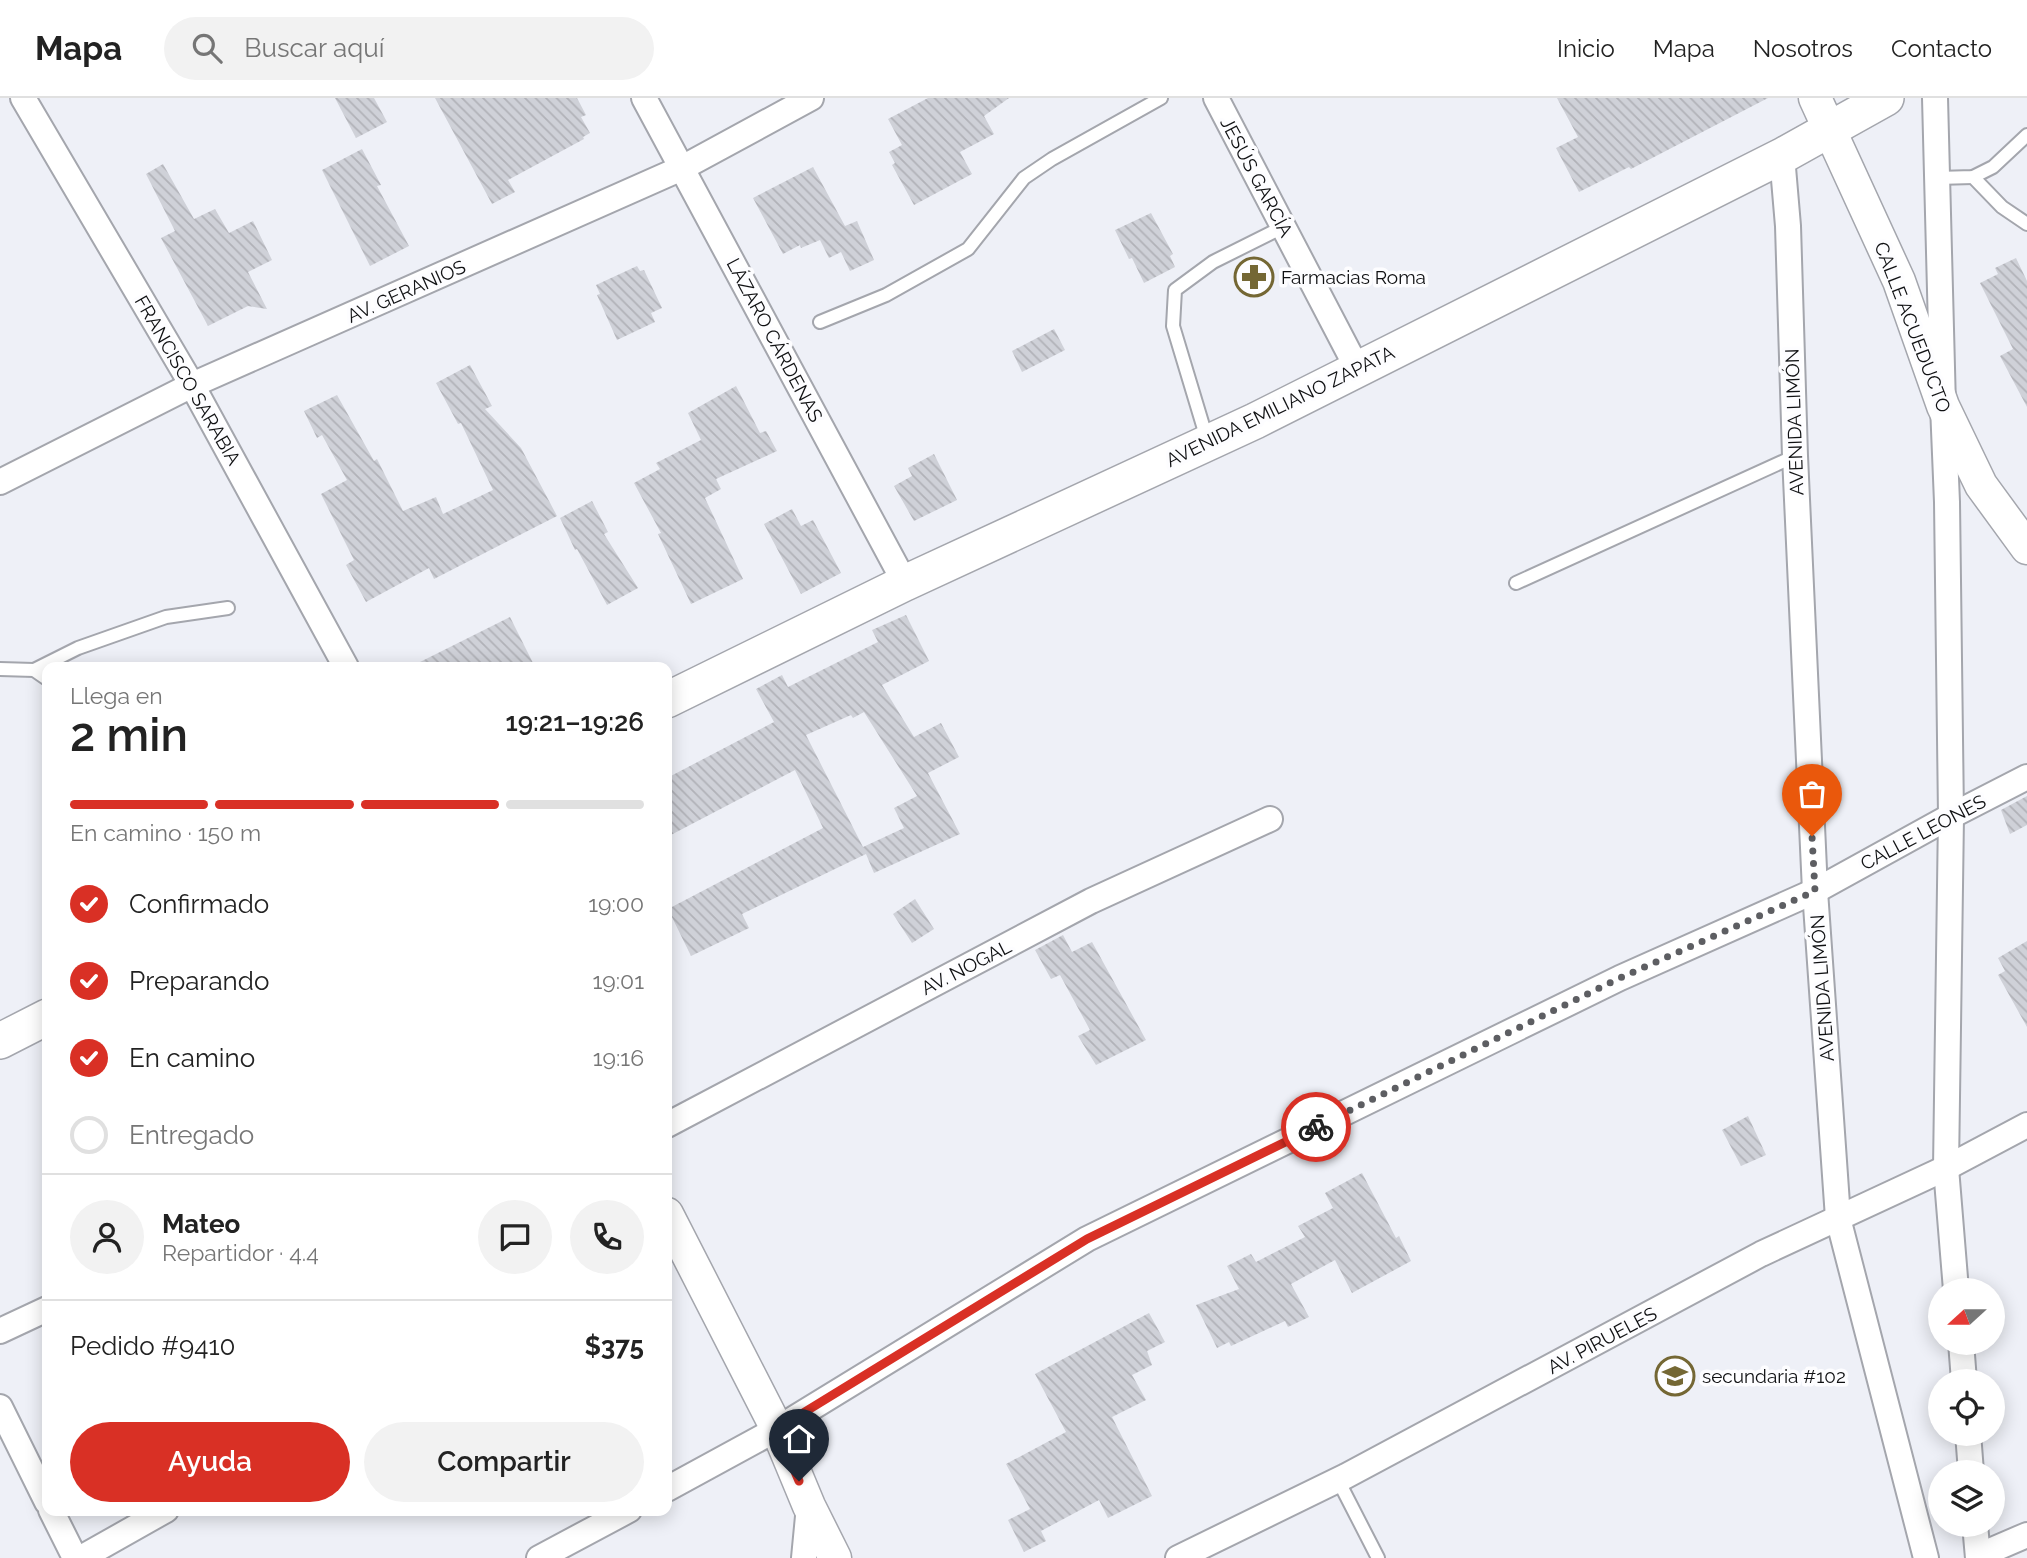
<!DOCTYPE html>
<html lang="es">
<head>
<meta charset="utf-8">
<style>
	body { margin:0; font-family:Raleway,sans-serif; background:#f2f2f2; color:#222; height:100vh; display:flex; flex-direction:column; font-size:26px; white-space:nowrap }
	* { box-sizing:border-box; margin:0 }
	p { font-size:23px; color:#767676 }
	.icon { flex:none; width:38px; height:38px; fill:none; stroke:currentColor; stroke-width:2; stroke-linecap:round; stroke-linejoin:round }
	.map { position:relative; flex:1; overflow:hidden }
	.sheet { position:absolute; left:42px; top:564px; width:630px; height:854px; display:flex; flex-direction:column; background:#fff; border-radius:14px; box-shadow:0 4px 18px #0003 }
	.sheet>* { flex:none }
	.needle { width:46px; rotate:249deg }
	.controls { position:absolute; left:1928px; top:1180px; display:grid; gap:14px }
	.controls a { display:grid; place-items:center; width:77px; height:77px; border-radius:50%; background:#fff; box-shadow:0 4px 18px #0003; font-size:35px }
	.pin { position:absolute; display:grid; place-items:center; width:60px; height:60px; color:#fff; margin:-72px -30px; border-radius:50% 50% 50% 0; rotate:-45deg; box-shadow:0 0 7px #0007 }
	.pin .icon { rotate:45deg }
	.courier { position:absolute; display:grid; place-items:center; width:70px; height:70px; margin:-35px; border:5px solid #d93025; border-radius:50%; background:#fff; color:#222; box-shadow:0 2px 9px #0007 }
	.head em { font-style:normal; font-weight:600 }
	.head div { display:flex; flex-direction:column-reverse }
	.head { display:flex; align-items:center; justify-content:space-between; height:119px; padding:0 28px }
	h1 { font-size:46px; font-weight:600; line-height:52px }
	.bar { display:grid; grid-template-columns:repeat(4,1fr); gap:10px 7px; align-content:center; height:84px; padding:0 28px }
	.bar i { height:9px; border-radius:5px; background:#e0e0e0 }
	.bar .selected { background:#d93025 }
	.bar p { grid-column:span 4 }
	.line { display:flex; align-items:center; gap:18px; padding:0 28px; border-top:2px solid #e0e0e0 }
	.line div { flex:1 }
	.round { display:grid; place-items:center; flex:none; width:74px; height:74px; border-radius:37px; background:#f2f2f2 }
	ol { padding:0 28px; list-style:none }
	li { display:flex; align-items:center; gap:21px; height:77px }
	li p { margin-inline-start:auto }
	li .icon { padding:7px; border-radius:50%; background:#d93025; color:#fff; stroke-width:4 }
	li:last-child { color:#767676 }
	li i { width:38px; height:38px; border:4px solid #e0e0e0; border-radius:50% }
	.button { display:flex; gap:14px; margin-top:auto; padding:14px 28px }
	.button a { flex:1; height:80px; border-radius:42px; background:#d93025; color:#fff; font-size:28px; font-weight:600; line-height:80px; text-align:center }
	.button a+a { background:#f2f2f2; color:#222 }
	header { display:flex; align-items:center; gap:42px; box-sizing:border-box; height:98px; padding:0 35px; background:#fff; border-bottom:2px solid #e0e0e0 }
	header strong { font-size:33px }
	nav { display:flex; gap:38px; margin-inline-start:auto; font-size:24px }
	.search { width:490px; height:63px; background:#f2f2f2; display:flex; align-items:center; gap:18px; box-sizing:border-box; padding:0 24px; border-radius:38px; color:#767676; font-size:26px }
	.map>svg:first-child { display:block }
</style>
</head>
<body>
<header>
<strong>Mapa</strong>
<div class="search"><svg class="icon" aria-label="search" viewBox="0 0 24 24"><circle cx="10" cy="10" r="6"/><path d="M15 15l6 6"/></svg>Buscar aquí</div>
<nav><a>Inicio</a><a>Mapa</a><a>Nosotros</a><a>Contacto</a></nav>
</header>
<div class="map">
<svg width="2027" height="1460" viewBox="0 0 2027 1460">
	<defs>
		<pattern id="building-back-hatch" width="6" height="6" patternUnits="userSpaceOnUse" patternTransform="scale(1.75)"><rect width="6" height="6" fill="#cfd1d8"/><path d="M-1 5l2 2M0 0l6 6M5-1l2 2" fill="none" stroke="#b1b2b8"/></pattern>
	</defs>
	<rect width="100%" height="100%" fill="#eef0f7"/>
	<g fill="url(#building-back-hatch)" fill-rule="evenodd">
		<polygon points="335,0 374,0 387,24 356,40"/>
		<polygon points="435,0 577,0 586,17 581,19 590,35 583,39 584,41 508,82 515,94 492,106"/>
		<polygon points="928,0 1009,0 984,18 994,36 960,54 972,76 914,107 892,67 895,65 889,54 902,47 888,21"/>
		<polygon points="1557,0 1768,0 1631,71 1629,69 1579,94 1556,50 1578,39"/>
		<polygon points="362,51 381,87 377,88 409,148 370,168 322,72"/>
		<polygon points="163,66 194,121 215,111 229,135 253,123 272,162 248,174 267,211 248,208 208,228 161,140 175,133 146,76"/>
		<polygon points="813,69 845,128 857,123 874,162 850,173 841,154 829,160 820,142 801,150 800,147 783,156 753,100"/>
		<polygon points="1151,115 1173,156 1170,158 1175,169 1144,185 1132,160 1129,161 1115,132"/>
		<polygon points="2016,160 2027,183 2027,309 2000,258 2013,251 1980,185 1998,176 1995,170"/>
		<polygon points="637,168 640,173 644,172 662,210 651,215 655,224 617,242 597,197 600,196 596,187"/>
		<polygon points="1054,231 1065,252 1022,274 1012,253"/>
		<polygon points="470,267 492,308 485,311 521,350 557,418 434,481 429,470 366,504 346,467 354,462 321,396 347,382 322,337 317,340 304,313 337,297 374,363 377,361 403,413 436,399 443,416 493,392 461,325 458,326 436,285"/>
		<polygon points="736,288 760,335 766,333 777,353 716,381 721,391 705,400 743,481 691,506 658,436 661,435 634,385 660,371 656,365 701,342 688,315"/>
		<polygon points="934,356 957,402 914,423 894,388 912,378 908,370"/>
		<polygon points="592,403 608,434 604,436 638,490 607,507 577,451 575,452 560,420"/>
		<polygon points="792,411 801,428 813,422 841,475 801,496 764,426"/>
		<path d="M906,517l23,46 -47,24 32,52 27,-14 18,34 -31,16 32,61 -86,39 -8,-19 -124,60 7,14 -58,28 -23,-47 155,-81 -28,-58 -128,67v-59l107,-56 -18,-33 26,-14 6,12 90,-45 -6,-12zM864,614l53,84 -23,12 10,20 -41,19 -57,-112 45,-20 2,3z"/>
		<polygon points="510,519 535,569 410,569"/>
		<polygon points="2027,698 2027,727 2010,736 2001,712"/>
		<polygon points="915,801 934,831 912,845 893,816"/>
		<polygon points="1063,837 1072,854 1092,844 1146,942 1096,967 1078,938 1090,932 1060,877 1051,881 1035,852"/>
		<polygon points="2027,843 2027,929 1998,877 2005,873 1998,860"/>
		<polygon points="1748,1018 1766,1057 1741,1068 1722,1032"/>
		<polygon points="1362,1075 1396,1140 1399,1138 1411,1163 1352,1195 1335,1162 1291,1186 1309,1219 1288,1229 1285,1223 1231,1248 1229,1244 1217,1250 1196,1207 1239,1191 1227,1168 1251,1156 1256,1164 1305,1139 1298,1128 1333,1110 1325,1095"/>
		<polygon points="1149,1215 1165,1244 1147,1253 1152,1267 1132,1277 1146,1302 1112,1319 1152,1398 1108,1420 1099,1402 1041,1433 1046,1443 1024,1454 1008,1422 1030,1411 1006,1366 1066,1334 1035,1276"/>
	</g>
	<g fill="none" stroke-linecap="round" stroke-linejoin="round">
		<defs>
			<g id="service">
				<polyline points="1973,79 2002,109 2027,126"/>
				<polyline points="1937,80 1973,79 1993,69 2027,37"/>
				<polyline points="820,224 886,197 968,151 1024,80 1052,61 1161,0"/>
				<polyline points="1207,341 1173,228 1175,192 1213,164 1283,129"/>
				<polyline points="1516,485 1795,358"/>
				<polyline points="0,571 34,572 47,581"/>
				<polyline points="34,572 78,550 166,519 228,510"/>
				<polyline points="1338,1382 1378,1460"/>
			</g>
			<g id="minor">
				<polyline points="23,0 192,287 346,569"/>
				<polyline points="644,0 905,485"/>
				<polyline points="1216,0 1357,270"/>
				<polyline points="1935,0 1943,308 1947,404 1951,718 1946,1070 1956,1192"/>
				<polyline points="1782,58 1788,128 1795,358 1815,793 1838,1120 1926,1460"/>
				<polyline points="0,384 192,287 682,70 811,0"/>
				<polyline points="667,1027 1091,803 1270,721"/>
				<polyline points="0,1233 47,1211"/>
				<polyline points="1961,1244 1964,1283"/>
				<polyline points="0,1309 47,1404"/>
				<polyline points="1968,1335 1971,1374"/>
				<polyline points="667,1391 777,1331 1087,1141 1620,880 1815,793 1951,718 2027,679"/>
				<polyline points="51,1412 75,1460"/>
				<polyline points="1975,1426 1978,1460"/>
				<polyline points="1978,1458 2027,1437"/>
				<polyline points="81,1460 166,1412"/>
				<polyline points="539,1460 629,1412"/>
				<polyline points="804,1460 809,1408"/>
				<polyline points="1178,1460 1346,1378 1761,1156 1946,1070 2027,1027"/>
			</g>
			<g id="tertiary">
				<polyline points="1815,0 1899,183 1943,308 1981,387 2027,450"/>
				<polyline points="667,1116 777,1331 809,1408 835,1460"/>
			</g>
			<g id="secondary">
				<polyline points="667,602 905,485 1255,323 1782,58 1886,0"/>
				<polyline points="0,943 47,919"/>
			</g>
		</defs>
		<use href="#service" stroke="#a4a6ad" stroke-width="16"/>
		<use href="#minor" stroke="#a4a6ad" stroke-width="28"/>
		<use href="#tertiary" stroke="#a4a6ad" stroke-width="35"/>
		<use href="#secondary" stroke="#a4a6ad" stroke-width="38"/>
		<use href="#service" stroke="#fff" stroke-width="12"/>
		<use href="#minor" stroke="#fff" stroke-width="24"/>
		<use href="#tertiary" stroke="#fff" stroke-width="32"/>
		<use href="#secondary" stroke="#fff" stroke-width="35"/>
	</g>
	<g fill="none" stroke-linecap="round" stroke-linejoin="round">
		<polyline stroke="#5d5e62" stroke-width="7" stroke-dasharray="0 12.6" points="1316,1029 1620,880 1815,793 1812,738"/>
		<polyline stroke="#d93025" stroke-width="9" points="799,1383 777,1331 1087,1141 1316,1029"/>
	</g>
	<defs>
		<symbol id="pharmacy-ring" viewBox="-11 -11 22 22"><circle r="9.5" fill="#fdfdff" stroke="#746734" stroke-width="1.5"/><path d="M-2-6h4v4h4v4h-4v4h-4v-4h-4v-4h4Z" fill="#746734"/></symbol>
		<symbol id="school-ring" viewBox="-11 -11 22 22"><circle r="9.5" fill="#fdfdff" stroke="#746734" stroke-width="1.5"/><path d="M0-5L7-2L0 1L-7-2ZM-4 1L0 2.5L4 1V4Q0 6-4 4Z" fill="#746734"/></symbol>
	</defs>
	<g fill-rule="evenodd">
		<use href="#pharmacy-ring" x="1232" y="157" width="44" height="44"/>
		<use href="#school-ring" x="1653" y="1256" width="44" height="44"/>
	</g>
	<g text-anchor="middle" stroke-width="7" stroke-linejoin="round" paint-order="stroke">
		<g font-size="19" fill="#0f1012" stroke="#fdfdff">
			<text transform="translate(1257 79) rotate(62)" y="7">JESÚS GARCÍA</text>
			<text transform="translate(406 193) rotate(-24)" y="7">AV. GERANIOS</text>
			<text transform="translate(1913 229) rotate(69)" y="7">CALLE ACUEDUCTO</text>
			<text transform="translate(775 242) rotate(62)" y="7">LÁZARO CÁRDENAS</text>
			<text transform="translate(188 282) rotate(60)" y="7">FRANCISCO SARABIA</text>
			<text transform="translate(1280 308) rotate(-26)" y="7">AVENIDA EMILIANO ZAPATA</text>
			<text transform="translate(1794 324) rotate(-92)" y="7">AVENIDA LIMÓN</text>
			<text transform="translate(1923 734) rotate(-28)" y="7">CALLE LEONES</text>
			<text transform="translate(966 869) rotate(-27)" y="7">AV. NOGAL</text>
			<text transform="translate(1822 890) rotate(-94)" y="7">AVENIDA LIMÓN</text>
			<text transform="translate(1602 1242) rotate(-28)" y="7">AV. PIRUELES</text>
		</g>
		<g font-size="19" fill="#0f1012" stroke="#fdfdff" text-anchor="start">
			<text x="1281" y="186">Farmacias Roma</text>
			<text x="1702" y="1285">secundaria #102</text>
		</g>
	</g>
</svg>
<div class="controls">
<a><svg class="needle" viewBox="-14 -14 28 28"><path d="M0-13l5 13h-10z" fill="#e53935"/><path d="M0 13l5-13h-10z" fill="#767676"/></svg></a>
<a><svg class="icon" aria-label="locate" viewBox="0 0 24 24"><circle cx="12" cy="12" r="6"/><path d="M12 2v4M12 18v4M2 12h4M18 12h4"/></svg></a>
<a><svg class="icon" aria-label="layers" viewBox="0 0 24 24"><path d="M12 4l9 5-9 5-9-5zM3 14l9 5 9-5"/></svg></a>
</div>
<div class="pin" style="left:1812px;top:738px;background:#ea580c"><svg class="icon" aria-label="bag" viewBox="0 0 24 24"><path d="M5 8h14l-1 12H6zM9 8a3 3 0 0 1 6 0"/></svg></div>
<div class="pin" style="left:799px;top:1383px;background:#1f2937"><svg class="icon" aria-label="home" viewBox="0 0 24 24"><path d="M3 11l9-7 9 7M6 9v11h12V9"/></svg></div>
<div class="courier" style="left:1316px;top:1029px"><svg class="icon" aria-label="bike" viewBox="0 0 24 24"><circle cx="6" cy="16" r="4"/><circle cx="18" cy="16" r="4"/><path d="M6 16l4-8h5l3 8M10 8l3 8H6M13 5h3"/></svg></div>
<section class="sheet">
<div class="head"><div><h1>2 min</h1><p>Llega en</p></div><em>19:21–19:26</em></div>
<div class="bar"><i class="selected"></i><i class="selected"></i><i class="selected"></i><i></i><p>En camino · 150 m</p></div>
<ol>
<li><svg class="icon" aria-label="check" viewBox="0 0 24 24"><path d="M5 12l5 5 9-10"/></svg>Confirmado<p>19:00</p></li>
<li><svg class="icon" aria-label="check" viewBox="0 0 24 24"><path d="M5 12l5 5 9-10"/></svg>Preparando<p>19:01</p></li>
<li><svg class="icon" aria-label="check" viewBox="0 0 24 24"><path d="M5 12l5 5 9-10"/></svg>En camino<p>19:16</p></li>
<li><i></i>Entregado</li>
</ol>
<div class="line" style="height:126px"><a class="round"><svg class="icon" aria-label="person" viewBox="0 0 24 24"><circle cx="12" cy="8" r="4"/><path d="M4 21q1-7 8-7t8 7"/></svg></a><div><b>Mateo</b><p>Repartidor · 4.4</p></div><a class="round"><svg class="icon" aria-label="chat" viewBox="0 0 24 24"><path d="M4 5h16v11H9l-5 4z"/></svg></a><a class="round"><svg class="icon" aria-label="phone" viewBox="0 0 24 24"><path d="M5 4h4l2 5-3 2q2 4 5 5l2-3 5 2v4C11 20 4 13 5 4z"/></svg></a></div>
<div class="line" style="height:91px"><div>Pedido #9410</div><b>$375</b></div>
<div class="button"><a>Ayuda</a><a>Compartir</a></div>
</section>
</div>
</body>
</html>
